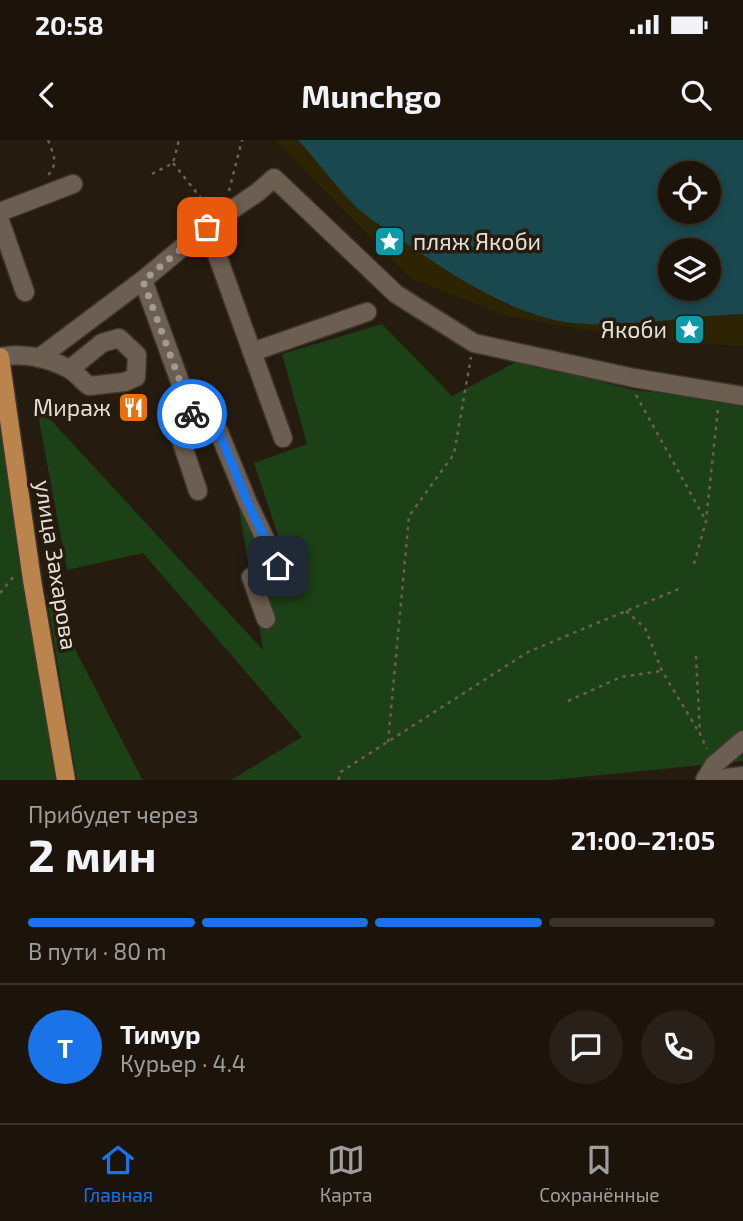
<!DOCTYPE html>
<html lang="ru">
<head>
<meta charset="utf-8">
<style>
	body { margin:0; font-family:"Exo 2",sans-serif; background:#292119; color:#f1f3f6; height:100vh; display:flex; flex-direction:column; font-size:26px; white-space:nowrap }
	* { box-sizing:border-box; margin:0 }
	p { font-size:23px; color:#a09e9d }
	.icon { flex:none; width:38px; height:38px; fill:none; stroke:currentColor; stroke-width:2; stroke-linecap:round; stroke-linejoin:round }
	.map { position:relative; height:640px; overflow:hidden }
	.details { display:flex; flex-direction:column; background:#1c140b; flex:1 }
	.details>* { flex:none }
	.controls { position:absolute; left:658px; top:21px; display:grid; gap:14px }
	.controls a { display:grid; place-items:center; width:63px; height:63px; border-radius:50%; background:#1c140b; box-shadow:0 4px 10px #0003,0 0 0 2px #3a332c; font-size:35px }
	.pin { position:absolute; display:grid; place-items:center; width:60px; height:60px; color:#fff; margin:-30px; border-radius:14px; box-shadow:0 4px 10px #0006 }
	.courier { position:absolute; display:grid; place-items:center; width:70px; height:70px; margin:-35px; border:5px solid #1a73e8; border-radius:50%; background:#fff; color:#222; box-shadow:0 2px 9px #0007 }
	.headline em { font-style:normal; font-weight:700 }
	.headline div { display:flex; flex-direction:column-reverse }
	.headline { display:flex; align-items:center; justify-content:space-between; height:119px; padding:0 28px }
	h1 { font-size:46px; font-weight:700; line-height:52px }
	.bar { display:grid; grid-template-columns:repeat(4,1fr); gap:10px 7px; align-content:center; height:84px; padding:0 28px }
	.bar i { height:9px; border-radius:5px; background:#3a332c }
	.bar .active { background:#1a73e8 }
	.bar p { grid-column:span 4 }
	.line { display:flex; align-items:center; gap:18px; padding:0 28px; border-top:2px solid #3a332c }
	.line div { flex:1 }
	.round { display:grid; place-items:center; flex:none; width:74px; height:74px; border-radius:37px; background:#292119 }
	.status { display:flex; justify-content:space-between; align-items:center; height:49px; padding:0 35px; background:#1c140b; direction:ltr }
	.status svg { height:19px; fill:currentColor }
	header { display:flex; justify-content:space-between; align-items:center; height:91px; padding:0 28px; background:#1c140b; font-size:32px; font-weight:700 }
	.tabs { display:flex; justify-content:space-around; align-items:center; height:98px; border-top:2px solid #3a332c; background:#1c140b; font-size:19px; color:#a09e9d }
	.tabs a { display:grid; justify-items:center; gap:4px }
	.tabs .active { color:#1a73e8 }
	.map>svg:first-child { display:block }
</style>
</head>
<body>
<div class="status"><b>20:58</b><svg viewBox="0 0 49 12"><path d="M0 12V9h3v3zM5 12V6h3v6zM10 12V3h3v9zM15 12V0h3v12zM26 1h20v11H26zM47 4h2v5h-2z"/></svg></div>
<header><svg class="icon" aria-label="back" viewBox="0 0 24 24"><path d="M15 5l-7 7 7 7"/></svg>Munchgo<svg class="icon" aria-label="search" viewBox="0 0 24 24"><circle cx="10" cy="10" r="6"/><path d="M15 15l6 6"/></svg></header>
<div class="map">
<svg width="743" height="640" viewBox="0 0 743 640">
	<rect width="100%" height="100%" fill="#261b0f"/>
	<g fill="#1c4116">
		<polygon points="382,184 452,256 518,221 634,250 743,262 743,621 550,640 231,640 302,597 143,413 67,430 36,264 263,510 235,345 286,419 254,323 307,304 282,214"/>
		<polygon points="0,217 66,640 0,640"/>
		<polygon points="46,453 142,639 145,640 77,640"/>
	</g>
	<polygon fill="#2c2403" points="278,0 298,0 356,66 377,83 432,121 505,162 534,174 571,183 597,184 743,174 743,206 635,199 508,176 411,139 276,1"/>
	<path fill="#19484f" fill-rule="evenodd" d="M298,0h445v174c-55,2 -117,14 -170,9 -62,-7 -127,-52 -176,-86 -14,-10 -31,-20 -43,-32 -20,-21 -37,-44 -56,-65zM670,33h39v39h-39zM670,110h39v39h-39z"/>
	<g fill="none" stroke-linecap="round" stroke-linejoin="round">
		<defs>
			<g id="minor">
				<polyline points="0,72 73,44"/>
				<polyline points="0,81 25,152"/>
				<polyline points="207,87 283,298"/>
				<polyline points="143,140 192,275 218,290 248,363 278,426 251,437 266,479"/>
				<polyline points="252,212 367,172"/>
				<path d="M0,217c21,-5 48,1 67,11 8,3 15,13 22,18l36,-4 11,-5 1,-22 -18,-17 -17,5 -32,26"/>
				<polyline points="39,218 143,140 207,87 258,52 274,38 396,154 474,203 634,238 743,256"/>
				<polyline points="192,275 178,291 198,351"/>
				<polyline points="705,640 714,625 743,600"/>
				<polyline points="707,640 743,636"/>
			</g>
			<polyline id="major" points="0,217 32,440 66,640"/>
		</defs>
		<use href="#minor" stroke="#3e362f" stroke-width="21"/>
		<use href="#major" stroke="#3e362f" stroke-width="21"/>
		<g stroke="#6a6055" stroke-width="2.5" stroke-dasharray="3.5 5" stroke-linecap="butt">
			<path d="M48,0c5,13 11,24 0,35"/>
			<polyline points="173,23 208,67"/>
			<polyline points="152,34 173,23 179,0"/>
			<polyline points="229,51 242,0"/>
			<polyline points="636,255 706,381"/>
			<polyline points="694,424 706,381 718,268"/>
			<polyline points="0,453 16,434"/>
			<polyline points="626,471 645,488 662,531 700,594"/>
			<polyline points="696,516 700,594 707,609"/>
			<polyline points="568,561 621,537 661,531"/>
			<polyline points="388,602 409,376 454,314 471,217"/>
			<polyline points="339,640 339,633 528,512 681,448"/>
		</g>
		<use href="#minor" stroke="#6c5f51" stroke-width="18"/>
		<use href="#major" stroke="#bb844c" stroke-width="18"/>
	</g>
	<g fill="none" stroke-linecap="round" stroke-linejoin="round">
		<polyline stroke="#a39a91" stroke-width="7" stroke-dasharray="0 12.6" points="192,274 143,141 207,87"/>
		<polyline stroke="#1a73e8" stroke-width="9" points="192,274 218,290 248,363 278,426"/>
	</g>
	<defs>
		<symbol id="sight-square" viewBox="-11 -11 22 22"><rect x="-9" y="-9" width="18" height="18" rx="4" fill="#0f9aa8" stroke="#261b0f"/><path d="M0-6L1.8-2.2L6-1.7L2.9 1.2L3.7 5.4L0 3.3L-3.7 5.4L-2.9 1.2L-6-1.7L-1.8-2.2Z" fill="#fff"/></symbol>
		<symbol id="restaurant-square" viewBox="-11 -11 22 22"><rect x="-9" y="-9" width="18" height="18" rx="4" fill="#e8710a" stroke="#261b0f"/><path d="M-5-6h1v4h1v-4h1v4h1v-4h1v5L-1.5 .5V6h-2V.5L-5-1ZM5-6V6H3V1.5H1.5Q1.5-4 5-6Z" fill="#fff"/></symbol>
	</defs>
	<g fill-rule="evenodd">
		<use href="#sight-square" x="372" y="84" width="35" height="35"/>
		<use href="#sight-square" x="672" y="172" width="35" height="35"/>
		<use href="#restaurant-square" x="116" y="250" width="35" height="35"/>
	</g>
	<g text-anchor="middle" stroke-width="7" stroke-linejoin="round" paint-order="stroke">
		<g font-size="23" fill="#e6dfd7" stroke="#261b0f" text-anchor="end">
			<text x="413" y="110" text-anchor="start">пляж Якоби</text>
			<text x="667" y="198">Якоби</text>
			<text x="111" y="276">Мираж</text>
		</g>
		<g font-size="23" fill="#e6dfd7" stroke="#261b0f">
			<text transform="translate(56 425) rotate(81)" y="8">улица Захарова</text>
		</g>
	</g>
</svg>
<div class="controls">
<a><svg class="icon" aria-label="locate" viewBox="0 0 24 24"><circle cx="12" cy="12" r="6"/><path d="M12 2v4M12 18v4M2 12h4M18 12h4"/></svg></a>
<a><svg class="icon" aria-label="layers" viewBox="0 0 24 24"><path d="M12 4l9 5-9 5-9-5zM3 14l9 5 9-5"/></svg></a>
</div>
<div class="pin" style="left:207px;top:87px;background:#ea580c"><svg class="icon" aria-label="bag" viewBox="0 0 24 24"><path d="M5 8h14l-1 12H6zM9 8a3 3 0 0 1 6 0"/></svg></div>
<div class="pin" style="left:278px;top:426px;background:#1f2937"><svg class="icon" aria-label="home" viewBox="0 0 24 24"><path d="M3 11l9-7 9 7M6 9v11h12V9"/></svg></div>
<div class="courier" style="left:192px;top:274px"><svg class="icon" aria-label="bike" viewBox="0 0 24 24"><circle cx="6" cy="16" r="4"/><circle cx="18" cy="16" r="4"/><path d="M6 16l4-8h5l3 8M10 8l3 8H6M13 5h3"/></svg></div>
</div>
<section class="details">
<div class="headline"><div><h1>2 мин</h1><p>Прибудет через</p></div><em>21:00–21:05</em></div>
<div class="bar"><i class="active"></i><i class="active"></i><i class="active"></i><i></i><p>В пути · 80 m</p></div>
<div class="line" style="height:126px"><b class="round" style="background:#1a73e8;color:#fff">Т</b><div><b>Тимур</b><p>Курьер · 4.4</p></div><a class="round"><svg class="icon" aria-label="chat" viewBox="0 0 24 24"><path d="M4 5h16v11H9l-5 4z"/></svg></a><a class="round"><svg class="icon" aria-label="phone" viewBox="0 0 24 24"><path d="M5 4h4l2 5-3 2q2 4 5 5l2-3 5 2v4C11 20 4 13 5 4z"/></svg></a></div>
</section>
<nav class="tabs">
<a class="active"><svg class="icon" aria-label="home" viewBox="0 0 24 24"><path d="M3 11l9-7 9 7M6 9v11h12V9"/></svg>Главная</a>
<a><svg class="icon" aria-label="map" viewBox="0 0 24 24"><path d="M3 6l6-2 6 2 6-2v14l-6 2-6-2-6 2zM9 4v14M15 6v14"/></svg>Карта</a>
<a><svg class="icon" aria-label="saved" viewBox="0 0 24 24"><path d="M7 4h10v16l-5-4-5 4z"/></svg>Сохранённые</a>
</nav>
</body>
</html>
